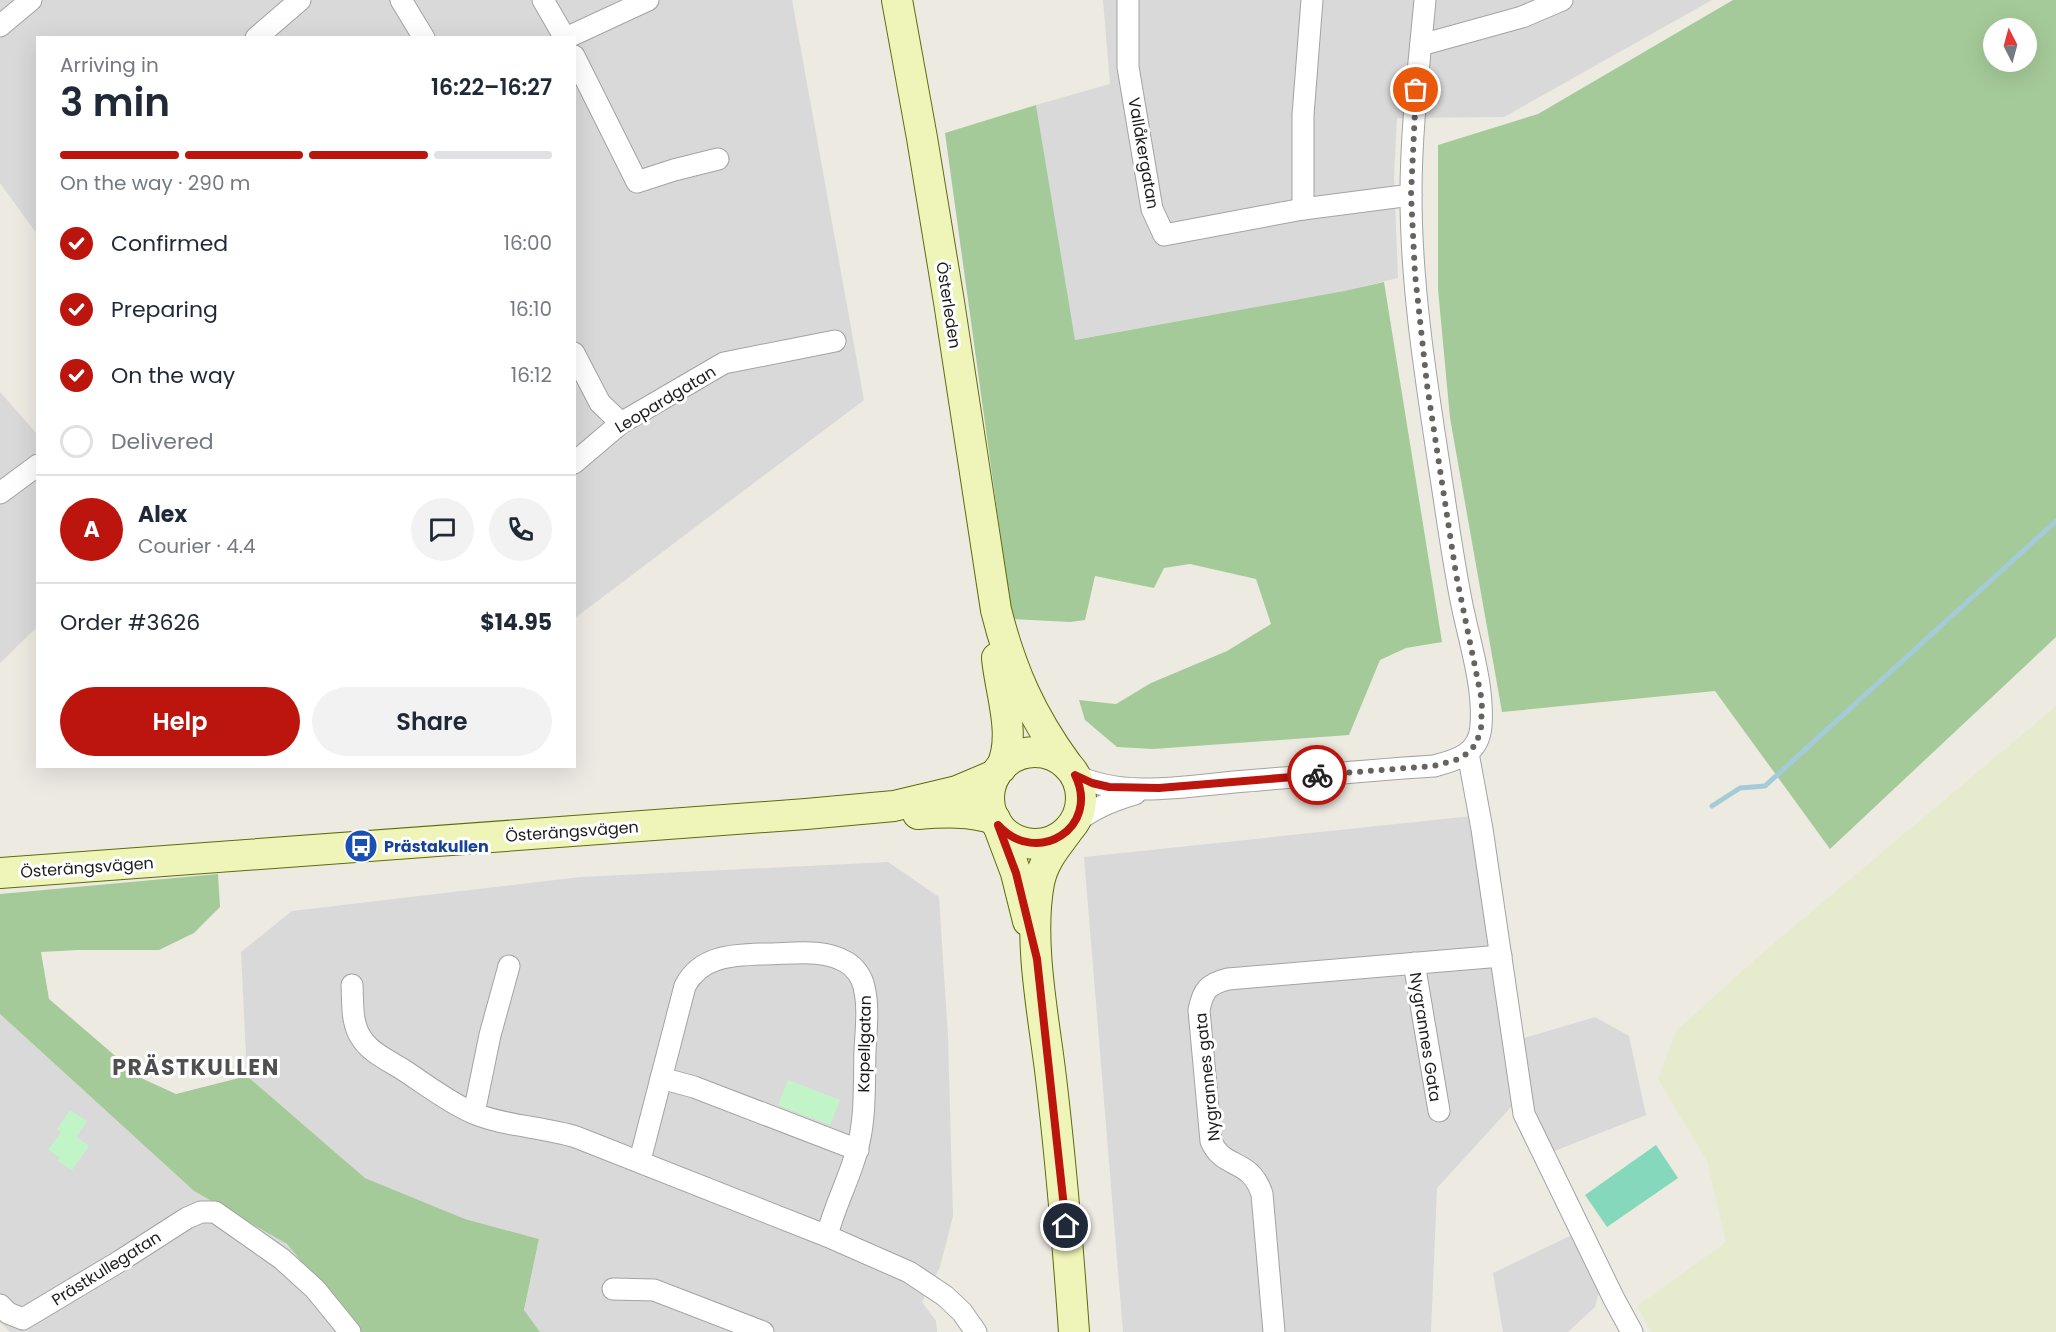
<!DOCTYPE html>
<html lang="en">
<head>
<meta charset="utf-8">
<style>
	body { margin:0; font-family:Poppins,sans-serif; background:#f2f2f3; color:#1f2937; height:100vh; display:flex; flex-direction:column; font-size:22px; white-space:nowrap }
	* { box-sizing:border-box; margin:0 }
	p { font-size:20px; color:#747a83 }
	.icon { flex:none; width:33px; height:33px; fill:none; stroke:currentColor; stroke-width:2; stroke-linecap:round; stroke-linejoin:round }
	.map { position:relative; flex:1; overflow:hidden }
	.details { position:absolute; left:36px; top:36px; width:540px; height:732px; display:flex; flex-direction:column; background:#fff; border-radius:0px; box-shadow:0 6px 24px #0002 }
	.details>* { flex:none }
	.needle { width:39px; rotate:354deg }
	.fabs { position:absolute; left:1983px; top:18px; display:grid; gap:12px }
	.fabs a { display:grid; place-items:center; width:54px; height:54px; border-radius:50%; background:#fff; box-shadow:0 6px 24px #0002; font-size:30px }
	.pin { position:absolute; display:grid; place-items:center; width:51px; height:51px; color:#fff; margin:-26px; border:3px solid #fff; border-radius:50%; box-shadow:0 2px 6px #0007 }
	.courier { position:absolute; display:grid; place-items:center; width:60px; height:60px; margin:-30px; border:4px solid #bb150d; border-radius:50%; background:#fff; color:#222; box-shadow:0 2px 8px #0007 }
	.head em { font-style:normal; font-weight:600 }
	.head div { display:flex; flex-direction:column-reverse }
	.head { display:flex; align-items:center; justify-content:space-between; height:102px; padding:0 24px }
	h1 { font-size:39px; font-weight:600; line-height:45px }
	.bar { display:grid; grid-template-columns:repeat(4,1fr); gap:9px 6px; align-content:center; height:72px; padding:0 24px }
	.bar i { height:8px; border-radius:4px; background:#e0e1e3 }
	.bar .active { background:#bb150d }
	.bar p { grid-column:span 4 }
	.line { display:flex; align-items:center; gap:15px; padding:0 24px; border-top:2px solid #e0e1e3 }
	.line div { flex:1 }
	.round { display:grid; place-items:center; flex:none; width:63px; height:63px; border-radius:32px; background:#f2f2f3 }
	ol { padding:0 24px; list-style:none }
	li { display:flex; align-items:center; gap:18px; height:66px }
	li p { margin-inline-start:auto }
	li .icon { padding:6px; border-radius:50%; background:#bb150d; color:#fff; stroke-width:4 }
	li:last-child { color:#747a83 }
	li i { width:33px; height:33px; border:3px solid #e0e1e3; border-radius:50% }
	.button { display:flex; gap:12px; margin-top:auto; padding:12px 24px }
	.button a { flex:1; height:69px; border-radius:36px; background:#bb150d; color:#fff; font-size:24px; font-weight:600; line-height:69px; text-align:center }
	.button a+a { background:#f2f2f3; color:#1f2937 }
	.map>svg:first-child { display:block }
</style>
</head>
<body>
<div class="map">
<svg width="2056" height="1332" viewBox="0 0 2056 1332">
	<rect width="100%" height="100%" fill="#edeae2"/>
	<g fill="#dad9d9">
		<polygon points="0,0 792,0 864,400 575,618 574,38 38,38 37,234 0,183"/>
		<polygon points="1103,0 1712,0 1504,117 1397,118 1394,176 1398,278 1344,291 1074,340 1036,105 1110,84"/>
		<polygon points="0,392 38,435 37,627 0,663"/>
		<polygon points="1472,816 1504,1044 1595,1017 1629,1036 1646,1115 1552,1152 1532,1103 1511,1107 1437,1188 1431,1332 1123,1332 1084,857"/>
		<polygon points="888,862 939,897 948,1037 953,1216 940,1267 922,1302 936,1321 937,1332 540,1332 524,1311 539,1239 465,1219 365,1178 247,1076 241,952 292,911 581,877"/>
		<polygon points="0,1014 194,1191 287,1244 359,1332 10,1332 0,1322"/>
		<polygon points="1572,1235 1599,1291 1595,1307 1568,1332 1503,1332 1493,1273"/>
	</g>
	<polygon fill="#e7ebce" points="2056,706 2056,1332 1651,1332 1637,1306 1726,1242 1707,1161 1658,1079 1676,1031 1760,955"/>
	<g fill="#a5ca99" fill-rule="evenodd">
		<path d="M1733,0h323v637l-226,212 -115,-158 -213,21 -52,-294 -12,-129v-144l100,-31zM2026,28v34h-32v-34z"/>
		<polygon points="1036,105 1075,340 1344,291 1384,282 1442,642 1406,648 1380,660 1349,735 1153,749 1117,747 1085,720 1079,700 1116,704 1151,683 1227,651 1271,624 1256,579 1190,564 1164,568 1154,588 1095,576 1085,620 1070,622 1012,619 945,133"/>
		<polygon points="218,874 220,907 194,933 159,950 78,950 41,952 49,999 141,1078 176,1094 247,1076 365,1178 465,1219 539,1239 524,1310 540,1332 359,1332 287,1244 194,1191 0,1014 0,894"/>
	</g>
	<g fill="#c1f5c7">
		<polygon points="788,1080 840,1100 830,1125 778,1105"/>
		<polygon points="70,1110 87,1121 76,1137 89,1146 72,1170 58,1161 60,1158 48,1150 61,1132 57,1129"/>
	</g>
	<polygon fill="#85d8bb" points="1656,1145 1678,1178 1607,1227 1585,1195"/>
	<g fill="none" stroke-linecap="round" stroke-linejoin="round">
		<polyline stroke="#a5cad8" stroke-width="5" points="1712,806 1740,788 1765,786 2056,521"/>
		<defs>
			<g id="street">
				<polyline points="401,0 424,38"/>
				<polyline points="543,0 565,38"/>
				<polyline points="1128,0 1128,67 1152,209 1164,235 1303,209 1411,195"/>
				<polyline points="0,26 31,0"/>
				<polyline points="256,38 300,0"/>
				<polyline points="566,38 648,0"/>
				<polyline points="1421,45 1522,17 1562,0"/>
				<polyline points="574,56 637,182 674,170 718,159"/>
				<polyline points="1303,209 1303,115 1312,0"/>
				<polyline points="574,353 600,403 621,423"/>
				<polyline points="574,463 621,423 724,363 835,341"/>
				<polyline points="0,493 38,465"/>
				<polyline points="1468,753 1482,829 1524,1114 1614,1299 1632,1332"/>
				<path d="M1075,775c51,25 116,10 171,6 63,-5 125,-11 188,-15 23,-6 45,-12 47,-40 3,-40 -11,-82 -19,-121 -9,-44 -15,-89 -22,-134 -14,-91 -29,-184 -29,-276 0,-65 8,-130 14,-195"/>
				<path d="M1072,825c20,-16 39,-24 63,-31"/>
				<polyline points="1414,963 1439,1111"/>
				<path d="M352,985c1,18 -1,39 10,54 8,13 27,22 40,30 23,15 46,33 71,44 31,13 70,14 103,24l251,99 82,36 36,24 17,16 14,20"/>
				<polyline points="661,1078 694,1087 858,1150"/>
				<polyline points="474,1113 490,1035 509,966"/>
				<path d="M640,1160l45,-174c16,-31 49,-31 80,-32 26,0 58,-6 81,8 9,5 16,15 18,25 5,20 2,43 1,64 -1,32 1,68 -8,99 -8,30 -23,57 -30,86"/>
				<polyline points="613,1289 654,1290 763,1332"/>
				<polyline points="0,1305 8,1313 23,1319 120,1261 187,1218 201,1212 215,1212 282,1259 315,1289 350,1332"/>
				<path d="M1274,1332l-12,-138c-12,-37 -39,-24 -51,-53l-12,-131c4,-20 9,-26 29,-31l273,-23"/>
			</g>
			<g id="secondary">
				<path d="M897,0l25,138 27,164 47,308c15,60 35,105 72,156"/>
				<path d="M997,658c3,34 20,78 4,110"/>
				<circle cx="1035" cy="798" r="46"/>
				<path d="M918,814c27,-2 51,-3 77,5"/>
				<polyline points="998,825 1016,873 1028,921"/>
				<path d="M1067,832c-12,16 -24,30 -28,51 -11,59 5,135 12,195 10,84 17,169 23,254"/>
				<polyline points="0,873 806,814 894,806 957,791 995,775"/>
			</g>
		</defs>
		<use href="#street" stroke="#a3a3a3" stroke-width="23"/>
		<use href="#secondary" stroke="#5c6b0b" stroke-width="32"/>
		<use href="#street" stroke="#fff" stroke-width="21"/>
		<use href="#secondary" stroke="#eff5b8" stroke-width="30"/>
	</g>
	<g fill="none" stroke-linecap="round" stroke-linejoin="round">
		<polyline stroke="#656461" stroke-width="6" stroke-dasharray="0 10.8" points="1317,775 1434,766 1456,760 1468,753 1476,744 1481,729 1482,701 1456,574 1427,385 1415,274 1411,195 1416,90"/>
		<path stroke="#bb150d" stroke-width="8" d="M1066,1226l-29,-267 -21,-86 -18,-48c39,43 103,2 77,-50l17,8 17,4 50,1 158,-13"/>
	</g>
	<defs>
		<symbol id="bus-disc" viewBox="-11 -11 22 22"><circle r="9.5" fill="#1a4fb4" stroke="#fff"/><path d="M-5-6H5V4H4V6H2V4H-2V6H-4V4H-5ZM-3.5-4V0h7V-4ZM-3.5 1.2v1.5H-2V1.2ZM2 1.2v1.5H3.5V1.2Z" fill="#fff"/></symbol>
	</defs>
	<g fill-rule="evenodd">
		<use href="#bus-disc" x="342" y="827" width="38" height="38"/>
	</g>
	<g text-anchor="middle" stroke-width="6" stroke-linejoin="round" paint-order="stroke">
		<g font-size="16" fill="#1c1c1c" stroke="#fff">
			<text transform="translate(1144 153) rotate(80)" y="6">Vallåkergatan</text>
			<text transform="translate(949 305) rotate(81)" y="6">Österleden</text>
			<text transform="translate(665 399) rotate(-31)" y="6">Leopardgatan</text>
			<text transform="translate(572 831) rotate(-4)" y="6">Österängsvägen</text>
			<text transform="translate(87 867) rotate(-4)" y="6">Österängsvägen</text>
			<text transform="translate(1426 1037) rotate(81)" y="6">Nygrannes Gata</text>
			<text transform="translate(864 1044) rotate(-89)" y="6">Kapellgatan</text>
			<text transform="translate(1207 1077) rotate(-96)" y="6">Nygrannes gata</text>
			<text transform="translate(106 1268) rotate(-32)" y="6">Prästkullegatan</text>
		</g>
		<g font-size="16" font-weight="bold" fill="#164399" stroke="#fff" text-anchor="start">
			<text x="384" y="852">Prästakullen</text>
		</g>
		<g font-size="22" font-weight="bold" letter-spacing="1.5" fill="#4f4f4f" stroke="#fff">
			<text x="196" y="1075">PRÄSTKULLEN</text>
		</g>
	</g>
</svg>
<div class="fabs">
<a><svg class="needle" viewBox="-14 -14 28 28"><path d="M0-13l5 13h-10z" fill="#e53935"/><path d="M0 13l5-13h-10z" fill="#747a83"/></svg></a>
</div>
<div class="pin" style="left:1416px;top:90px;background:#ea580c"><svg class="icon" aria-label="bag" viewBox="0 0 24 24"><path d="M5 8h14l-1 12H6zM9 8a3 3 0 0 1 6 0"/></svg></div>
<div class="pin" style="left:1066px;top:1226px;background:#1f2937"><svg class="icon" aria-label="home" viewBox="0 0 24 24"><path d="M3 11l9-7 9 7M6 9v11h12V9"/></svg></div>
<div class="courier" style="left:1317px;top:775px"><svg class="icon" aria-label="bike" viewBox="0 0 24 24"><circle cx="6" cy="16" r="4"/><circle cx="18" cy="16" r="4"/><path d="M6 16l4-8h5l3 8M10 8l3 8H6M13 5h3"/></svg></div>
<section class="details">
<div class="head"><div><h1>3 min</h1><p>Arriving in</p></div><em>16:22–16:27</em></div>
<div class="bar"><i class="active"></i><i class="active"></i><i class="active"></i><i></i><p>On the way · 290 m</p></div>
<ol>
<li><svg class="icon" aria-label="check" viewBox="0 0 24 24"><path d="M5 12l5 5 9-10"/></svg>Confirmed<p>16:00</p></li>
<li><svg class="icon" aria-label="check" viewBox="0 0 24 24"><path d="M5 12l5 5 9-10"/></svg>Preparing<p>16:10</p></li>
<li><svg class="icon" aria-label="check" viewBox="0 0 24 24"><path d="M5 12l5 5 9-10"/></svg>On the way<p>16:12</p></li>
<li><i></i>Delivered</li>
</ol>
<div class="line" style="height:108px"><b class="round" style="background:#bb150d;color:#fff">A</b><div><b>Alex</b><p>Courier · 4.4</p></div><a class="round"><svg class="icon" aria-label="chat" viewBox="0 0 24 24"><path d="M4 5h16v11H9l-5 4z"/></svg></a><a class="round"><svg class="icon" aria-label="phone" viewBox="0 0 24 24"><path d="M5 4h4l2 5-3 2q2 4 5 5l2-3 5 2v4C11 20 4 13 5 4z"/></svg></a></div>
<div class="line" style="height:78px"><div>Order #3626</div><b>$14.95</b></div>
<div class="button"><a>Help</a><a>Share</a></div>
</section>
</div>
</body>
</html>
